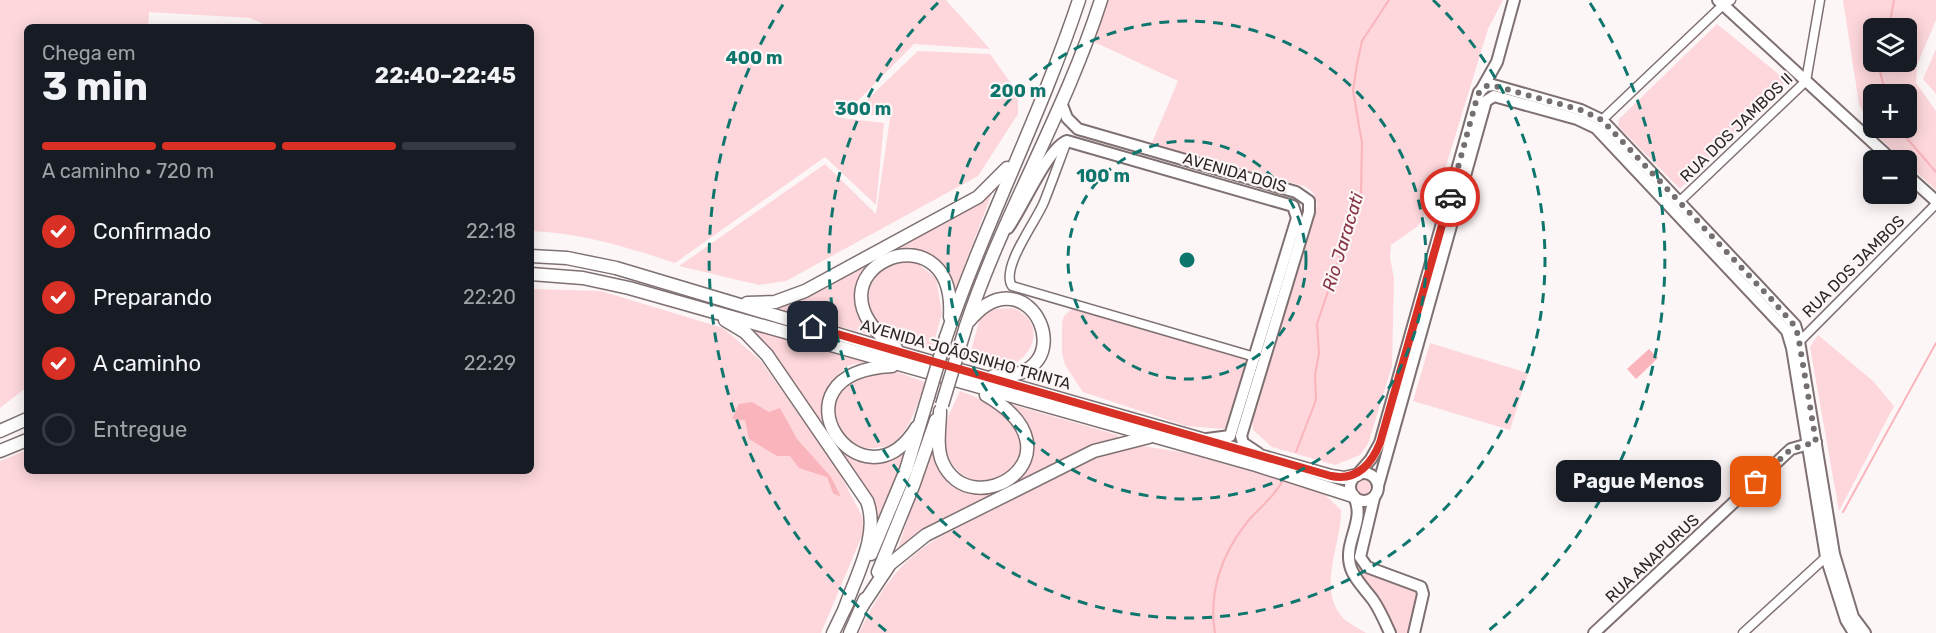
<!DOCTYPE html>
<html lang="pt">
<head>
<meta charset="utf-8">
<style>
	body { margin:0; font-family:Rubik,sans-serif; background:#20242c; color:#f1f3f6; height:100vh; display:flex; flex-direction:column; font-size:22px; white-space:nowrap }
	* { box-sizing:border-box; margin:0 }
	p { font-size:20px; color:#9ea1a6 }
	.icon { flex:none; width:33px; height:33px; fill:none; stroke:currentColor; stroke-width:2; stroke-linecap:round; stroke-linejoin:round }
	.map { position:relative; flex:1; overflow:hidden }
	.sheet { position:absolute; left:24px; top:24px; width:510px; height:450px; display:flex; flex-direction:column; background:#171b24; border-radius:9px; box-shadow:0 3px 15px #0003 }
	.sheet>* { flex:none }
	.fabs { position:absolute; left:1863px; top:18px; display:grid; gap:12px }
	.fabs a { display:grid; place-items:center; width:54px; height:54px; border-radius:9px; background:#171b24; box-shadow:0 3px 15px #0003; font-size:30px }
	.pin { position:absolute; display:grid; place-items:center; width:51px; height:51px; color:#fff; margin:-26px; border-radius:12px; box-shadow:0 3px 9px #0006 }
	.courier { position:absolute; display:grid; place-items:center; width:60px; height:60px; margin:-30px; border:4px solid #d93025; border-radius:50%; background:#fff; color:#222; box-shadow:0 2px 8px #0007 }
	.bubble { position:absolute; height:42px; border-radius:9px; background:#171b24; box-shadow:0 3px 15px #0003; font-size:20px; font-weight:700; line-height:42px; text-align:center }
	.headline em { font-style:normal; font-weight:700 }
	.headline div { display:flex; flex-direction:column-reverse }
	.headline { display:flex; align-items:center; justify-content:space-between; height:102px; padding:0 18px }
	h1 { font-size:39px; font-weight:700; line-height:45px }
	.bar { display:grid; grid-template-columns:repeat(4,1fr); gap:9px 6px; align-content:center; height:72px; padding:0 18px }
	.bar i { height:8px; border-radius:4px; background:#363941 }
	.bar .active { background:#d93025 }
	.bar p { grid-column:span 4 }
	ol { padding:0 18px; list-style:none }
	li { display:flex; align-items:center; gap:18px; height:66px }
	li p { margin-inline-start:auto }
	li .icon { padding:6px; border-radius:50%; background:#d93025; color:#fff; stroke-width:4 }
	li:last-child { color:#9ea1a6 }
	li i { width:33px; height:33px; border:3px solid #363941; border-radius:50% }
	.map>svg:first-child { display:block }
</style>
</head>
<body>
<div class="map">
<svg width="1936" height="633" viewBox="0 0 1936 633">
	<rect width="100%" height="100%" fill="#fdf6f7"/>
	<g fill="#fdd7db" fill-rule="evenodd">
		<path d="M0,0h946l44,49 -76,-5 -73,74 43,5 -8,82 -51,-48 -150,106c-48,-16 -94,-30 -144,-32v-204h-261l-20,-9 -101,-6 -1,15h-121v360l-27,21z"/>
		<path d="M1108,0h395l-15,29 -49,160 -21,37 -27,19 -1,12 4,22 -2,87 -24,78 -8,11 -25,10 -63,-18 -19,-17 -1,-13 65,-211c-1,-11 -4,-15 -13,-20l-153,-41 27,-64 -86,-40z"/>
		<path d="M1843,0h93v20l-19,45 -1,18 20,28v79l-64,-59 -13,-27zM1874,28h32v34h-32zM1874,94h32v34h-32z"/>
		<polygon points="1717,24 1787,81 1680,189 1618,126 1619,119"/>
		<polygon points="1936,49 1936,94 1923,79"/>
		<polygon points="918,51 990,54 1018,93 1018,114 978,176 786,281 759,285 679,266 825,164 876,214 890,118 854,112"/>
		<path d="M992,193l-39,103c-8,-34 -12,-38 -44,-49l-38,17 -11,12 -5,31 13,27 -109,-28 167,-76z"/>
		<path d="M901,262l16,1 19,15 6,35 -10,36c-38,-12 -50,-12 -66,-51 7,-20 13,-31 35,-36z"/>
		<polygon points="531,289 601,291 723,328 760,360 837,468 862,516 864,531 821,633 0,633 0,461 27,450 27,471 531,471"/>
		<path d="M1013,308c28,11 26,41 2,55l-46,-5 11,-40 15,-9z"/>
		<polygon points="1072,309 1247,359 1225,429 1186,426 1083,392 1065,365 1062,354 1062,322 1064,316"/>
		<path d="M753,331l34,7 82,24c-6,1 -17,1 -22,5 -29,20 -29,57 -6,80 3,3 7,8 11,9 18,8 37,1 53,-7l-4,21 -26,64 -2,-33 -17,-29z"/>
		<polygon points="1818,335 1873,381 1894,406 1839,511 1810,347"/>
		<polygon points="1430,343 1528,373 1510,430 1413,401"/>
		<path d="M872,371l25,1 28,10c-8,22 -13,46 -33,62 -4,3 -12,3 -18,4 -30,4 -40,-27 -39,-51l16,-19z"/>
		<path d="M960,391c16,6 36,13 49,25 8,7 13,18 12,29 -2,54 -82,48 -76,-15 1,-13 10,-27 15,-39z"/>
		<path d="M1010,404l108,31v3l-22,5 -158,79 -40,26 34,-101c14,36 14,36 52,45l46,-36c5,-22 -3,-37 -20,-52z"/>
		<path d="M1143,446l43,7 136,39 19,18c1,34 -25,78 2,108 6,6 16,10 23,15h-507c20,-41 39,-71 79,-95l163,-83 21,-8z"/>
		<circle cx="1362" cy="486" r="9"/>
		<polygon points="1359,564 1361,568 1416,589 1419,593 1409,633 1397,633 1381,600 1358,570"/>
	</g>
	<g fill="#fab4bc">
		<polygon points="1649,349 1658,358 1636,379 1627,369"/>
		<polygon points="752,402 769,412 780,408 797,439 831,477 841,497 833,493 827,477 799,468 790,456 777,456 749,439 745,420 732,419 739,404"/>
	</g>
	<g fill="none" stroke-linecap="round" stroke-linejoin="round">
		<g stroke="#fab4bc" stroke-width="2">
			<polyline points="1889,28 1894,0"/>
			<polyline points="1882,62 1880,72 1886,94"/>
			<polyline points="1898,128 1936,172"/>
			<polyline points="1296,452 1316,400 1315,375 1319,353 1317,324 1361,194 1362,143 1353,91 1357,64 1362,41 1389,0"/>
			<polyline points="1843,512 1936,343"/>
			<path d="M1215,633c-7,-41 7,-80 33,-112 11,-13 26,-24 34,-39"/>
		</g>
		<defs>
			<g id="minor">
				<polyline points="1602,120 1723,5 1731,0"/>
				<path d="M1067,141c-8,21 -15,41 -23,61 -7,18 -44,66 -32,84l243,71"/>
				<polyline points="1679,202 1806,81 1820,0"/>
				<polyline points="1797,344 1936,204"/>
				<polyline points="1743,633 1826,557"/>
			</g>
			<g id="tertiary">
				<polyline points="1718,0 1892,160"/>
				<polyline points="1480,92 1497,62 1514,0"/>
				<polyline points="1906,174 1936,201"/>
				<polyline points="1594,633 1791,449 1816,442"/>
			</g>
			<g id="secondary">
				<polyline points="1062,105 1067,118 1078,129 1296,192 1309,201 1309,212 1241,436 1243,443 1258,453"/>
				<path d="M1008,228c15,-21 39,-79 59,-87l226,65 4,12 -67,218 -23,3"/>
				<circle cx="1364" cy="487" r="14"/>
				<polyline points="1357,475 1371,459 1380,443 1479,92 1486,86 1493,85 1581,110 1602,120 1795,325 1798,335 1834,554 1853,617 1865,633"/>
				<polyline points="1378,486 1486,101 1494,96 1577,119 1596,128 1787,331 1792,348 1826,557 1846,620 1854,633"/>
				<path d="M1354,497c12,23 -10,44 -4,68 3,13 15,24 23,35 7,10 12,22 17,33"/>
				<polyline points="1374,498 1360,557 1367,567 1421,587 1423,594 1414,633"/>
			</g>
			<g id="primary">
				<polyline points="531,256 567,258 616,268 904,354 1331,476 1344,478 1357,475"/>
				<polyline points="531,274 583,278 629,288 1256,465 1353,496"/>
				<polyline points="747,303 775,302 805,291 978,197 1007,168"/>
				<path d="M725,320l20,12 22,23 100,146c13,34 -11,74 -22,107"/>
				<path d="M969,321c61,-74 120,60 24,55"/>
				<path d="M966,326c37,-112 99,-213 135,-326"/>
				<path d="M946,337c39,-114 95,-222 133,-337"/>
				<path d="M896,348c-105,-76 61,-148 54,-31"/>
				<path d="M892,366c-130,7 -30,152 25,61"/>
				<path d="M940,411c0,15 -4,35 2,50 28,67 147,-6 44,-66"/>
				<polyline points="0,431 27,419"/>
				<polyline points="0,451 27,440"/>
				<polyline points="871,554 906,470 928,397"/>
				<polyline points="878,572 913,486 936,420"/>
				<polyline points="862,606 890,564 926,535 1094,451 1149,437"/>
				<polyline points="833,633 848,602"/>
				<polyline points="850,633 865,599"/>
			</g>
		</defs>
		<use href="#minor" stroke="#7f7071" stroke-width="11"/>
		<use href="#tertiary" stroke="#7f7071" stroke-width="14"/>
		<use href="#secondary" stroke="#7f7071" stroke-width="14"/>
		<use href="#primary" stroke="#7f7071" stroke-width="15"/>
		<use href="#minor" stroke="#fff" stroke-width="8"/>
		<use href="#tertiary" stroke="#fff" stroke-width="10"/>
		<use href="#secondary" stroke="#fff" stroke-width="10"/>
		<use href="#primary" stroke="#fff" stroke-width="12"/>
		<defs>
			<g id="primary-bridge">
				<polyline points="928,397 946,337"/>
				<polyline points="942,405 966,326"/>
			</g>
		</defs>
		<use href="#primary-bridge" stroke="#7f7071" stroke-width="15" stroke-linecap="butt"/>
		<use href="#primary-bridge" stroke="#fff" stroke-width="12"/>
	</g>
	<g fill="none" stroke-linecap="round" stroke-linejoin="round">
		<polyline stroke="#756f6f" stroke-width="6" stroke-dasharray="0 10.8" points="1450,197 1478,94 1486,86 1495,86 1581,110 1602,120 1773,301 1794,325 1798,335 1816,442 1791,449 1756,482"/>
		<path stroke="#d93025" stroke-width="8" d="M813,327l518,149c25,5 40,-11 49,-33l70,-246"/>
	</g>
	<g fill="none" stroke="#0f766e" stroke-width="3" stroke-dasharray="10 8">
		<circle cx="1187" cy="260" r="119"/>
		<circle cx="1187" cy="260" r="239"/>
		<path d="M1433 0A358 358 0 1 1 941 0"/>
		<path d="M886 631A478 478 0 0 1 784 3M1590 3A478 478 0 0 1 1488 631"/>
	</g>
	<g text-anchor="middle" stroke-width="4.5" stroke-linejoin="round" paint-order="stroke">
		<g font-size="16" fill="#2c2626" stroke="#fdf6f7">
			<text transform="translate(1736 127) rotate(-44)" y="6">RUA DOS JAMBOS II</text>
			<text transform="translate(1235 172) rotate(16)" y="6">AVENIDA DOIS</text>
			<text transform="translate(1853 266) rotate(-45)" y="6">RUA DOS JAMBOS</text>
			<text transform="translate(966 354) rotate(16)" y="6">AVENIDA JOÃOSINHO TRINTA</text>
			<text transform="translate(1652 558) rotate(-43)" y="6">RUA ANAPURUS</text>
		</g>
		<g font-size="18" font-style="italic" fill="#853444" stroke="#fdf6f7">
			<text transform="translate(1343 242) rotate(-73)" y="6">Rio Jaracati</text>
		</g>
	</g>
	<circle cx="1187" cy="260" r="9" fill="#0f766e" stroke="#fdf6f7" stroke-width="3"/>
	<g font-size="18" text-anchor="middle" font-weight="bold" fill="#0f766e" stroke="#fdf6f7" stroke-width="4.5" stroke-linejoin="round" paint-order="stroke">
		<text x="754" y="64">400 m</text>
		<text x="1018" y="97">200 m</text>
		<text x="863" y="115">300 m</text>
		<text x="1103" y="182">100 m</text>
	</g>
</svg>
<div class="fabs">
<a><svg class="icon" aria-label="layers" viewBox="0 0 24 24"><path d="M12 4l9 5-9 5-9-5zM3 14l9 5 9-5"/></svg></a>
<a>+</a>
<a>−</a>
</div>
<div class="pin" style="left:1756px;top:482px;background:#ea580c"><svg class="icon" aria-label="bag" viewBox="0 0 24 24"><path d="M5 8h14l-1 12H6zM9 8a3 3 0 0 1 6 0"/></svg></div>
<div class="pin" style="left:813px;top:327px;background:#1f2937"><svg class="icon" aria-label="home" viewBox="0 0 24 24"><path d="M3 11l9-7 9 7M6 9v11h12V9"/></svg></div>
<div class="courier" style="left:1450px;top:197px"><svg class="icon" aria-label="car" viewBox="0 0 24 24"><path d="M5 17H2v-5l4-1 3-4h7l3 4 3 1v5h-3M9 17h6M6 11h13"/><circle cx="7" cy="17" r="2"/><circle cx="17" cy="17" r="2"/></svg></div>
<div class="bubble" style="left:1556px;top:460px;width:165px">Pague Menos</div>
<section class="sheet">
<div class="headline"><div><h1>3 min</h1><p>Chega em</p></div><em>22:40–22:45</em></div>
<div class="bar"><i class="active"></i><i class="active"></i><i class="active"></i><i></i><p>A caminho · 720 m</p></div>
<ol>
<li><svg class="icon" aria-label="check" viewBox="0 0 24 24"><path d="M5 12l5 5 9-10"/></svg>Confirmado<p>22:18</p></li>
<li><svg class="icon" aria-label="check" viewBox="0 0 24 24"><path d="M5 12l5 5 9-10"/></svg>Preparando<p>22:20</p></li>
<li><svg class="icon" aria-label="check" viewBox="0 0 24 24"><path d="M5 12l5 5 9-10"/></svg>A caminho<p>22:29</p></li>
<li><i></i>Entregue</li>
</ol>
</section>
</div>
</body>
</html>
